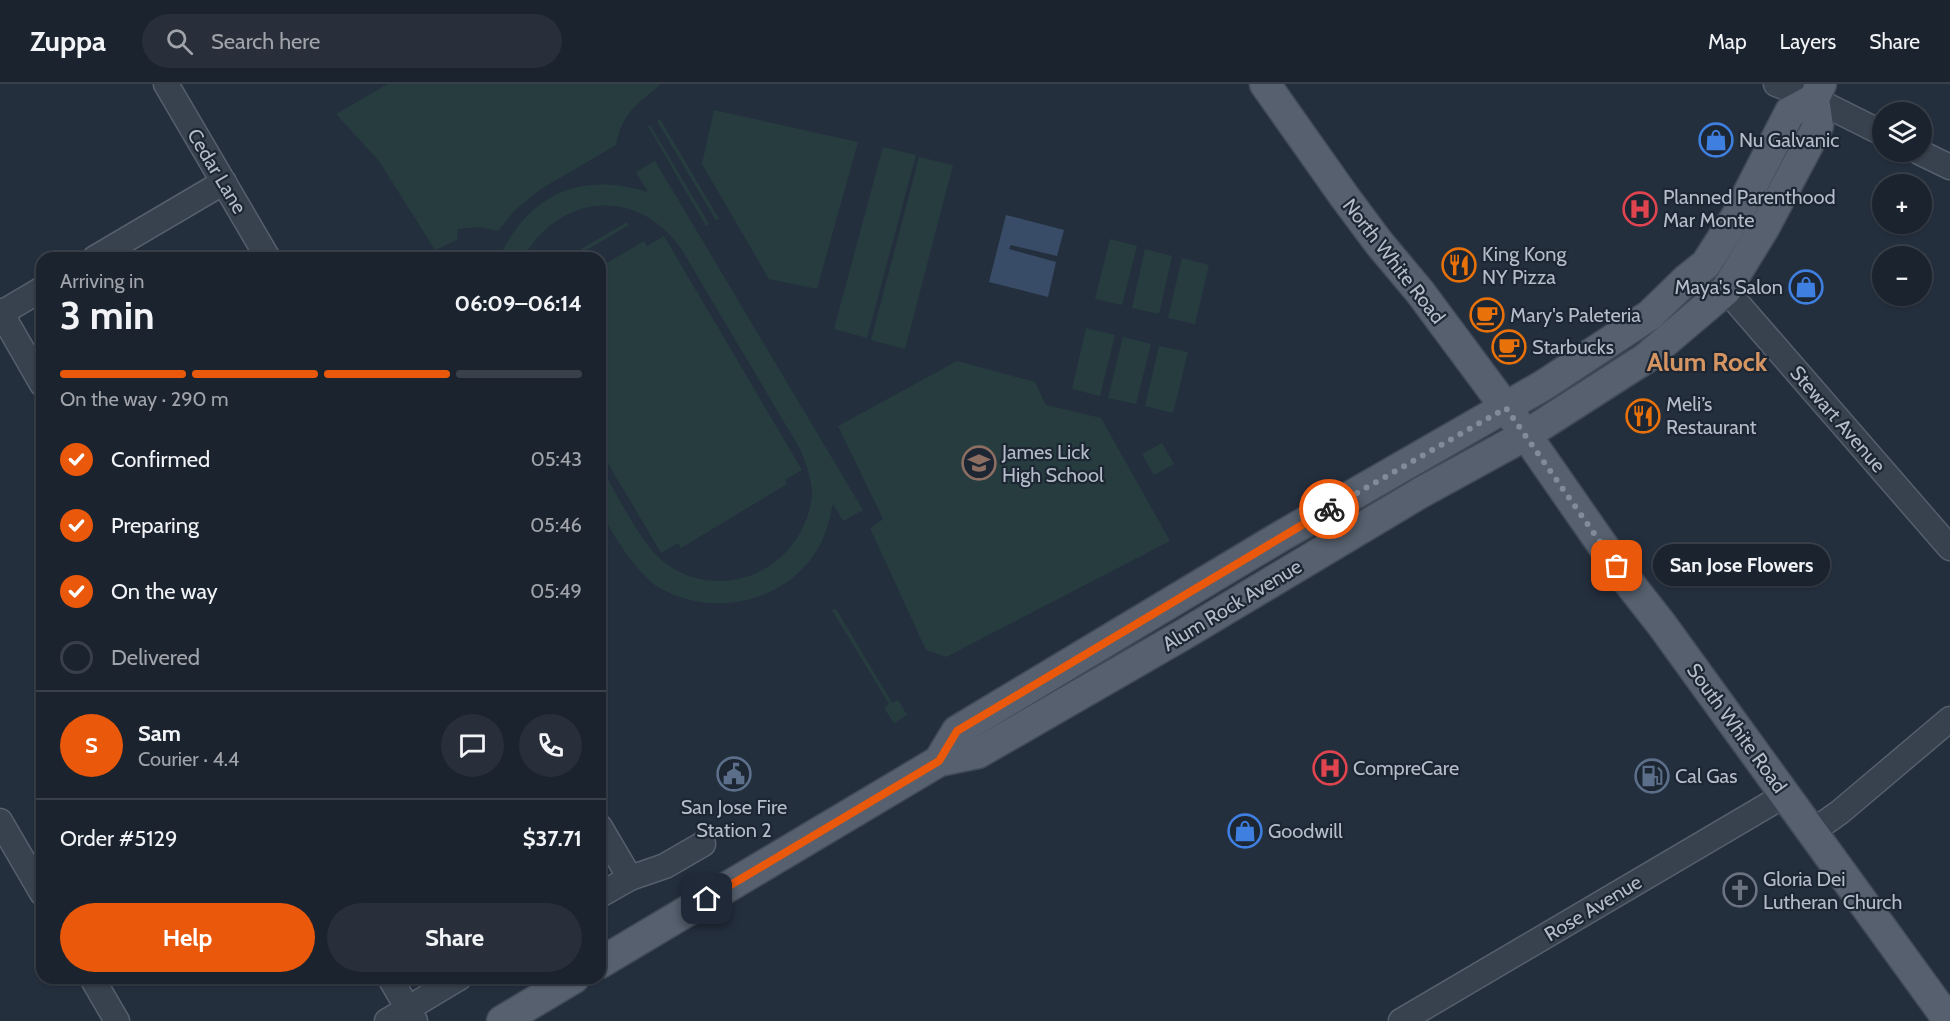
<!DOCTYPE html>
<html lang="en">
<head>
<meta charset="utf-8">
<style>
	body { margin:0; font-family:Cabin,sans-serif; background:#282f3a; color:#f1f3f6; height:100vh; display:flex; flex-direction:column; font-size:22px; white-space:nowrap }
	* { box-sizing:border-box; margin:0 }
	p { font-size:20px; color:#a0a4aa }
	.icon { flex:none; width:33px; height:33px; fill:none; stroke:currentColor; stroke-width:2; stroke-linecap:round; stroke-linejoin:round }
	.map { position:relative; flex:1; overflow:hidden }
	.panel { position:absolute; left:36px; top:168px; width:570px; height:732px; display:flex; flex-direction:column; background:#1b232e; border-radius:18px; box-shadow:0 2px 4px #0004,0 0 0 2px #39404a }
	.panel>* { flex:none }
	.fabs { position:absolute; left:1872px; top:18px; display:grid; gap:12px }
	.fabs a { display:grid; place-items:center; width:60px; height:60px; border-radius:50%; background:#1b232e; box-shadow:0 2px 4px #0004,0 0 0 2px #39404a; font-size:30px }
	.pin { position:absolute; display:grid; place-items:center; width:51px; height:51px; color:#fff; margin:-26px; border-radius:12px; box-shadow:0 3px 9px #0006 }
	.courier { position:absolute; display:grid; place-items:center; width:60px; height:60px; margin:-30px; border:4px solid #ea580c; border-radius:50%; background:#fff; color:#222; box-shadow:0 2px 8px #0007 }
	.bubble { position:absolute; height:42px; border-radius:21px; background:#1b232e; box-shadow:0 2px 4px #0004,0 0 0 2px #39404a; font-size:20px; font-weight:800; line-height:42px; text-align:center }
	.overview em { font-style:normal; font-weight:800 }
	.overview div { display:flex; flex-direction:column-reverse }
	.overview { display:flex; align-items:center; justify-content:space-between; height:102px; padding:0 24px }
	h1 { font-size:39px; font-weight:800; line-height:45px }
	.bar { display:grid; grid-template-columns:repeat(4,1fr); gap:9px 6px; align-content:center; height:72px; padding:0 24px }
	.bar i { height:8px; border-radius:4px; background:#39404a }
	.bar .active { background:#ea580c }
	.bar p { grid-column:span 4 }
	.line { display:flex; align-items:center; gap:15px; padding:0 24px; border-top:2px solid #39404a }
	.line div { flex:1 }
	.round { display:grid; place-items:center; flex:none; width:63px; height:63px; border-radius:32px; background:#282f3a }
	ol { padding:0 24px; list-style:none }
	li { display:flex; align-items:center; gap:18px; height:66px }
	li p { margin-inline-start:auto }
	li .icon { padding:6px; border-radius:50%; background:#ea580c; color:#fff; stroke-width:4 }
	li:last-child { color:#a0a4aa }
	li i { width:33px; height:33px; border:3px solid #39404a; border-radius:50% }
	.cta { display:flex; gap:12px; margin-top:auto; padding:12px 24px }
	.cta a { flex:1; height:69px; border-radius:36px; background:#ea580c; color:#fff; font-size:24px; font-weight:800; line-height:69px; text-align:center }
	.cta a+a { background:#282f3a; color:#f1f3f6 }
	header { display:flex; align-items:center; gap:36px; box-sizing:border-box; height:84px; padding:0 30px; background:#1b232e; border-bottom:2px solid #39404a }
	header strong { font-size:28px }
	nav { display:flex; gap:33px; margin-inline-start:auto; font-size:21px }
	.search { width:420px; height:54px; background:#282f3a; display:flex; align-items:center; gap:15px; box-sizing:border-box; padding:0 21px; border-radius:33px; color:#a0a4aa; font-size:22px }
	.map>svg:first-child { display:block }
</style>
</head>
<body>
<header>
<strong>Zuppa</strong>
<div class="search"><svg class="icon" aria-label="search" viewBox="0 0 24 24"><circle cx="10" cy="10" r="6"/><path d="M15 15l6 6"/></svg>Search here</div>
<nav><a>Map</a><a>Layers</a><a>Share</a></nav>
</header>
<div class="map">
<svg width="1950" height="937" viewBox="0 0 1950 937">
	<rect width="100%" height="100%" fill="#242f3e"/>
	<g fill="#263c3f">
		<path d="M388,0h273c-24,21 -38,27 -45,61l-75,44 -26,21 -17,21 -18,-4 -22,2 -1,11 -22,10 -56,-89 -43,-47z"/>
		<polygon points="714,26 858,58 817,205 769,195 702,80"/>
		<polygon points="660,35 719,135 716,136 657,37"/>
		<polygon points="650,41 709,140 706,142 648,42"/>
		<polygon points="883,63 916,71 867,254 834,245"/>
		<polygon points="919,73 953,81 905,265 871,256"/>
		<path d="M655,77l208,349 -20,11 -10,-17c-3,13 -6,27 -12,39 -30,59 -108,77 -163,44 -20,-12 -48,-55 -57,-77 -4,-10 -1,-34 -1,-45 15,26 42,81 65,98 47,35 113,17 138,-36 5,-10 9,-23 9,-35 -1,-15 -6,-29 -12,-43l-118,-199c-43,-63 -121,-58 -159,8h-24c30,-64 81,-87 149,-66l-12,-20z"/>
		<polygon points="627,138 629,141 573,174 566,174"/>
		<polygon points="664,152 802,386 785,396 787,400 681,464 678,459 661,469 600,366 600,183 644,157 647,162"/>
		<polygon points="1110,155 1137,162 1122,221 1095,215"/>
		<polygon points="1145,165 1172,172 1159,230 1132,224"/>
		<polygon points="1182,174 1209,181 1195,240 1168,234"/>
		<polygon points="1086,244 1115,251 1100,312 1072,305"/>
		<polygon points="1123,253 1151,260 1136,320 1108,314"/>
		<polygon points="1159,262 1188,268 1173,329 1145,322"/>
		<polygon points="957,277 1035,298 1046,321 1101,334 1170,457 946,573 926,566 870,444 883,435 838,342"/>
		<polygon points="1162,359 1174,380 1154,391 1142,370"/>
		<polygon points="836,525 892,619 898,616 907,631 894,639 884,624 889,620 832,526"/>
	</g>
	<polygon fill="#394c67" points="1006,131 1064,146 1057,172 1011,161 1009,165 1056,178 1048,213 989,198"/>
	<g fill="none" stroke-linecap="round" stroke-linejoin="round">
		<defs>
			<g id="minor">
				<polyline points="166,0 268,174"/>
				<polyline points="1776,0 1814,15 1882,49"/>
				<polyline points="1919,68 1950,83"/>
				<polyline points="95,174 224,98"/>
				<polyline points="1726,206 1950,464"/>
				<polyline points="0,227 42,300"/>
				<polyline points="0,230 42,205"/>
				<polyline points="0,737 42,809"/>
				<polyline points="600,743 630,794"/>
				<polyline points="1812,748 1840,728 1950,635"/>
				<polyline points="600,811 630,794 665,782 703,760"/>
				<polyline points="92,894 117,937"/>
				<polyline points="390,894 415,937"/>
				<polyline points="387,937 459,894"/>
				<polyline points="1401,937 1785,711"/>
			</g>
			<g id="major">
				<polyline points="1265,0 1344,112 1379,159 1420,208 1526,351 1626,495 1662,541 1949,937"/>
				<polyline points="939,677 957,647 1278,454 1544,301 1650,231 1686,196 1706,180 1736,133 1790,28 1814,15"/>
				<polyline points="600,879 939,677 978,669 1181,552 1420,409 1526,351 1646,274 1726,206 1764,144 1818,42 1814,15 1821,0"/>
				<polyline points="502,937 574,894"/>
			</g>
		</defs>
		<use href="#minor" stroke="#565f6c" stroke-width="27"/>
		<use href="#major" stroke="#414a57" stroke-width="33"/>
		<use href="#minor" stroke="#38414e" stroke-width="24"/>
		<use href="#major" stroke="#56606e" stroke-width="30"/>
	</g>
	<g fill="none" stroke-linecap="round" stroke-linejoin="round">
		<polyline stroke="#828b98" stroke-width="6" stroke-dasharray="0 10.8" points="1329,425 1506,324 1617,482"/>
		<polyline stroke="#ea580c" stroke-width="8" points="707,815 939,677 957,647 1329,425"/>
	</g>
	<defs>
		<symbol id="shop-ring" viewBox="-11 -11 22 22"><circle r="9.5" fill="#1d2633" stroke="#3f7fe0" stroke-width="1.5"/><path d="M-5-2.5h2.3a2.7 3.5 0 0 1 5.4 0H5L5.5 6h-11ZM-1.5-2.5h3a1.5 2.3 0 0 0-3 0Z" fill="#3f7fe0"/></symbol>
		<symbol id="hospital-ring" viewBox="-11 -11 22 22"><circle r="9.5" fill="#1d2633" stroke="#e0444e" stroke-width="1.5"/><path d="M-5-5h3v3.5h4V-5h3V5h-3V1.5h-4V5h-3Z" fill="#e0444e"/></symbol>
		<symbol id="restaurant-ring" viewBox="-11 -11 22 22"><circle r="9.5" fill="#1d2633" stroke="#e8710a" stroke-width="1.5"/><path d="M-5-6h1v4h1v-4h1v4h1v-4h1v5L-1.5 .5V6h-2V.5L-5-1ZM5-6V6H3V1.5H1.5Q1.5-4 5-6Z" fill="#e8710a"/></symbol>
		<symbol id="cafe-ring" viewBox="-11 -11 22 22"><circle r="9.5" fill="#1d2633" stroke="#e8710a" stroke-width="1.5"/><path d="M-5.5-4.5H6V0H3Q3 3.5 0 3.5H-2.5Q-5.5 3.5-5.5 0ZM3-3.2v2h1.7v-2ZM-6 4.5H4V6H-6Z" fill="#e8710a"/></symbol>
		<symbol id="school-ring" viewBox="-11 -11 22 22"><circle r="9.5" fill="#1d2633" stroke="#8d6e63" stroke-width="1.5"/><path d="M0-5L7-2L0 1L-7-2ZM-4 1L0 2.5L4 1V4Q0 6-4 4Z" fill="#8d6e63"/></symbol>
		<symbol id="civic-ring" viewBox="-11 -11 22 22"><circle r="9.5" fill="#1d2633" stroke="#5c6f8a" stroke-width="1.5"/><path d="M-.6-6.5H3V-4.5H.6V-3L4-1V1h2V6H-6V1h2V-1L-.6-3ZM-1.2 2.5V6h2.4V2.5Z" fill="#5c6f8a"/></symbol>
		<symbol id="fuel-ring" viewBox="-11 -11 22 22"><circle r="9.5" fill="#1d2633" stroke="#5c6f8a" stroke-width="1.5"/><path d="M-5.5-6h7V0h2V4h1.3V-2.5L3-4.5l.8-.8L6-3V5H2.5V1h-1V6h-7ZM-4.2-4.7v3.2H.2V-4.7Z" fill="#5c6f8a"/></symbol>
		<symbol id="church-ring" viewBox="-11 -11 22 22"><circle r="9.5" fill="#1d2633" stroke="#6b7280" stroke-width="1.5"/><path d="M-1.2-6h2.4v3.5h3.3v2.4h-3.3V6h-2.4V-.1h-3.3v-2.4h3.3Z" fill="#6b7280"/></symbol>
	</defs>
	<g fill-rule="evenodd">
		<use href="#shop-ring" x="1697" y="37" width="38" height="38"/>
		<use href="#hospital-ring" x="1621" y="106" width="38" height="38"/>
		<use href="#restaurant-ring" x="1440" y="162" width="38" height="38"/>
		<use href="#shop-ring" x="1787" y="184" width="38" height="38"/>
		<use href="#cafe-ring" x="1468" y="212" width="38" height="38"/>
		<use href="#cafe-ring" x="1490" y="244" width="38" height="38"/>
		<use href="#restaurant-ring" x="1624" y="313" width="38" height="38"/>
		<use href="#school-ring" x="960" y="360" width="38" height="38"/>
		<use href="#hospital-ring" x="1311" y="665" width="38" height="38"/>
		<use href="#civic-ring" x="715" y="671" width="38" height="38"/>
		<use href="#fuel-ring" x="1633" y="673" width="38" height="38"/>
		<use href="#shop-ring" x="1226" y="728" width="38" height="38"/>
		<use href="#church-ring" x="1721" y="787" width="38" height="38"/>
	</g>
	<g text-anchor="middle" stroke-width="4.5" stroke-linejoin="round" paint-order="stroke">
		<g font-size="20" fill="#b4bcc9" stroke="#1d2633" text-anchor="start">
			<text x="1739" y="63">Nu Galvanic</text>
			<text x="1663" y="120">Planned Parenthood<tspan x="1663" dy="23">Mar Monte</tspan></text>
			<text x="1482" y="177">King Kong<tspan x="1482" dy="23">NY Pizza</tspan></text>
			<text x="1783" y="210" text-anchor="end">Maya's Salon</text>
			<text x="1510" y="238">Mary's Paleteria</text>
			<text x="1532" y="270">Starbucks</text>
			<text x="1666" y="327">Meli’s<tspan x="1666" dy="23">Restaurant</tspan></text>
			<text x="1002" y="375">James Lick<tspan x="1002" dy="23">High School</tspan></text>
			<text x="1353" y="691">CompreCare</text>
			<text x="1675" y="699">Cal Gas</text>
			<text x="734" y="730" text-anchor="middle">San Jose Fire<tspan x="734" dy="23">Station 2</tspan></text>
			<text x="1268" y="754">Goodwill</text>
			<text x="1763" y="802">Gloria Dei<tspan x="1763" dy="23">Lutheran Church</tspan></text>
		</g>
		<g font-size="20" fill="#b4bcc9" stroke="#1d2633">
			<text transform="translate(217 87) rotate(59)" y="7">Cedar Lane</text>
			<text transform="translate(1394 177) rotate(52)" y="7">North White Road</text>
			<text transform="translate(1838 335) rotate(49)" y="7">Stewart Avenue</text>
			<text transform="translate(1232 521) rotate(-31)" y="7">Alum Rock Avenue</text>
			<text transform="translate(1737 644) rotate(54)" y="7">South White Road</text>
			<text transform="translate(1593 824) rotate(-31)" y="7">Rose Avenue</text>
		</g>
		<g font-size="26" font-weight="bold" fill="#d59563" stroke="#1d2633">
			<text x="1707" y="287">Alum Rock</text>
		</g>
	</g>
</svg>
<div class="fabs">
<a><svg class="icon" aria-label="layers" viewBox="0 0 24 24"><path d="M12 4l9 5-9 5-9-5zM3 14l9 5 9-5"/></svg></a>
<a>+</a>
<a>−</a>
</div>
<div class="pin" style="left:1617px;top:482px;background:#ea580c"><svg class="icon" aria-label="bag" viewBox="0 0 24 24"><path d="M5 8h14l-1 12H6zM9 8a3 3 0 0 1 6 0"/></svg></div>
<div class="pin" style="left:707px;top:815px;background:#1f2937"><svg class="icon" aria-label="home" viewBox="0 0 24 24"><path d="M3 11l9-7 9 7M6 9v11h12V9"/></svg></div>
<div class="courier" style="left:1329px;top:425px"><svg class="icon" aria-label="bike" viewBox="0 0 24 24"><circle cx="6" cy="16" r="4"/><circle cx="18" cy="16" r="4"/><path d="M6 16l4-8h5l3 8M10 8l3 8H6M13 5h3"/></svg></div>
<div class="bubble" style="left:1653px;top:460px;width:177px">San Jose Flowers</div>
<section class="panel">
<div class="overview"><div><h1>3 min</h1><p>Arriving in</p></div><em>06:09–06:14</em></div>
<div class="bar"><i class="active"></i><i class="active"></i><i class="active"></i><i></i><p>On the way · 290 m</p></div>
<ol>
<li><svg class="icon" aria-label="check" viewBox="0 0 24 24"><path d="M5 12l5 5 9-10"/></svg>Confirmed<p>05:43</p></li>
<li><svg class="icon" aria-label="check" viewBox="0 0 24 24"><path d="M5 12l5 5 9-10"/></svg>Preparing<p>05:46</p></li>
<li><svg class="icon" aria-label="check" viewBox="0 0 24 24"><path d="M5 12l5 5 9-10"/></svg>On the way<p>05:49</p></li>
<li><i></i>Delivered</li>
</ol>
<div class="line" style="height:108px"><b class="round" style="background:#ea580c;color:#fff">S</b><div><b>Sam</b><p>Courier · 4.4</p></div><a class="round"><svg class="icon" aria-label="chat" viewBox="0 0 24 24"><path d="M4 5h16v11H9l-5 4z"/></svg></a><a class="round"><svg class="icon" aria-label="phone" viewBox="0 0 24 24"><path d="M5 4h4l2 5-3 2q2 4 5 5l2-3 5 2v4C11 20 4 13 5 4z"/></svg></a></div>
<div class="line" style="height:78px"><div>Order #5129</div><b>$37.71</b></div>
<div class="cta"><a>Help</a><a>Share</a></div>
</section>
</div>
</body>
</html>
